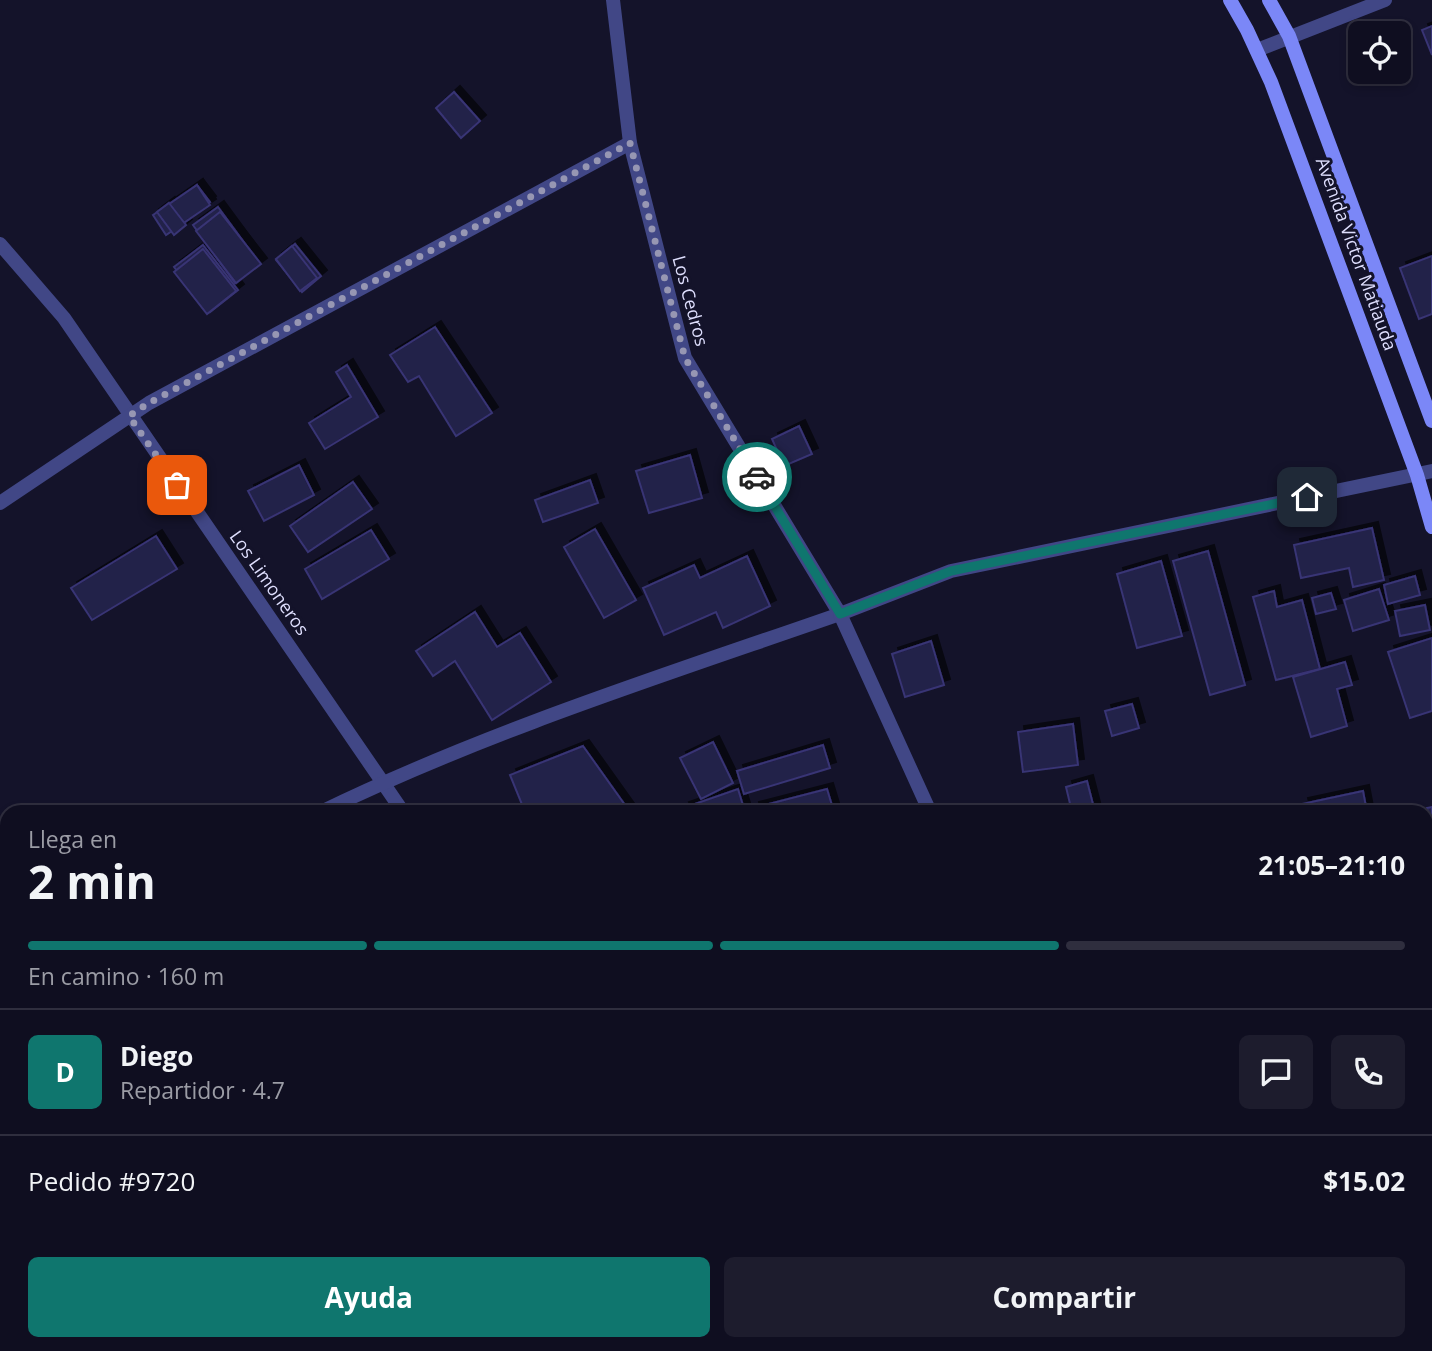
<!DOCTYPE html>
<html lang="es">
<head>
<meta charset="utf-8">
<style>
	body { margin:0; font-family:"Open Sans",sans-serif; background:#1d1c2d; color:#f1f3f6; height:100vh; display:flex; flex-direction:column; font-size:26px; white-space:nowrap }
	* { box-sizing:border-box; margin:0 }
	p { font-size:23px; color:#9b9ca5 }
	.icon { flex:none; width:38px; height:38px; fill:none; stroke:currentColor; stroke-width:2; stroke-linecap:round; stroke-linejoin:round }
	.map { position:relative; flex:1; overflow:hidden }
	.drawer { position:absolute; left:0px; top:805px; width:1433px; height:546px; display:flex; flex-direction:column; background:#0f0e20; border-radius:21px 21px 0 0; box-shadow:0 4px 10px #0003,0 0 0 2px #2f2e3e }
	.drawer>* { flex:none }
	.buttons { position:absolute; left:1348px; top:21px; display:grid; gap:14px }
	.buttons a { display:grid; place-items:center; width:63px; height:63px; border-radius:10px; background:#0f0e20; box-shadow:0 4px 10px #0003,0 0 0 2px #2f2e3e; font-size:35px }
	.pin { position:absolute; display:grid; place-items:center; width:60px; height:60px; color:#fff; margin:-30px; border-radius:14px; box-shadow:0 4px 10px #0006 }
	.courier { position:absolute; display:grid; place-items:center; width:70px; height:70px; margin:-35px; border:5px solid #0f766e; border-radius:50%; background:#fff; color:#222; box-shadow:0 2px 9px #0007 }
	.head em { font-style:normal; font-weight:700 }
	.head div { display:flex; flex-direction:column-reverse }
	.head { display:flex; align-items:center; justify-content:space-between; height:119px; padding:0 28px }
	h1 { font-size:46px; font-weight:700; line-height:52px }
	.bar { display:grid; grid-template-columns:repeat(4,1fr); gap:10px 7px; align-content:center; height:84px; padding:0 28px }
	.bar i { height:9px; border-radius:5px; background:#2f2e3e }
	.bar .active { background:#0f766e }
	.bar p { grid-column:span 4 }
	.line { display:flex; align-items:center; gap:18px; padding:0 28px; border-top:2px solid #2f2e3e }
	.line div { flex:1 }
	.round { display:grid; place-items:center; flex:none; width:74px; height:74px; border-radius:10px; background:#1d1c2d }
	.action { display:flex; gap:14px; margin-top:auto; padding:14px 28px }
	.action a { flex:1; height:80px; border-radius:10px; background:#0f766e; color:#fff; font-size:28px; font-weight:700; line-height:80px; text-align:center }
	.action a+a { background:#1d1c2d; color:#f1f3f6 }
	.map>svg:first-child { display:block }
</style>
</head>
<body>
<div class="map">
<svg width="1432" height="1351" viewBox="0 0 1432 1351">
	<defs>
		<filter id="shadow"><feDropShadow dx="6" dy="-6" stdDeviation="0" flood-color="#0009"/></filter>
	</defs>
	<rect width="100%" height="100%" fill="#14132a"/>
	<g fill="#23204a" stroke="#383474" stroke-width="2" filter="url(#shadow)">
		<polygon points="1432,26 1432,55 1422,30"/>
		<polygon points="454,92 480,121 461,138 436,108"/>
		<polygon points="197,185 210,202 188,219 175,203"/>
		<polygon points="197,185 210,205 166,235 153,215"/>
		<polygon points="169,203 186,225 174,235 157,212"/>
		<polygon points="218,207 260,264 235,283 193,225"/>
		<polygon points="220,212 261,264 236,283 196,231"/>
		<polygon points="295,244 321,276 302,292 276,260"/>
		<polygon points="203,245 238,290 210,312 174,267"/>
		<polygon points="292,246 317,278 300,291 276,259"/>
		<polygon points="203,249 236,291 207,314 174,272"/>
		<polygon points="1432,256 1432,314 1419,319 1400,268"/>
		<polygon points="435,327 492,413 456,436 419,376 408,382 390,355"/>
		<polygon points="347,365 378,417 325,449 309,423 351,397 336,372"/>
		<polygon points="799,426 812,454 784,466 772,439"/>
		<polygon points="690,455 702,498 649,513 636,471"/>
		<polygon points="299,465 314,495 264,521 248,491"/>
		<polygon points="590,480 598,503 543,522 535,500"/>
		<polygon points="353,482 372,509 308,552 290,526"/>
		<polygon points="1372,528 1384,580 1353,587 1349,568 1301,578 1294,545"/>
		<polygon points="595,529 636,600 604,618 564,547"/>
		<polygon points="371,530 389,559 322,599 305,569"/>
		<polygon points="156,536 177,569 92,620 71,588"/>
		<polygon points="1208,551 1245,685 1210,695 1173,561"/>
		<polygon points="747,556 770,606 723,628 716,612 664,635 643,588 694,565 700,578"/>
		<polygon points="1161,561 1182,636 1137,648 1117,574"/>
		<polygon points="1415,576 1420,595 1388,604 1384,585"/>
		<polygon points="1379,589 1389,620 1353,631 1344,600"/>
		<polygon points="1274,591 1277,607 1302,600 1320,669 1276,680 1253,597"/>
		<polygon points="1331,593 1336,609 1316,614 1312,598"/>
		<polygon points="1425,605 1430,630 1400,636 1395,611"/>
		<polygon points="475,612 497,647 520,633 551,682 492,720 455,661 433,676 416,651"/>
		<polygon points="1432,638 1432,711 1410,718 1388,652"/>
		<polygon points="931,641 944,685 905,697 892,654"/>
		<polygon points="1345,662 1352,685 1337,689 1347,726 1311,737 1293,677"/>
		<polygon points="1132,704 1139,728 1112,736 1105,711"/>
		<polygon points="1073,724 1078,765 1023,772 1018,732"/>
		<polygon points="713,742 733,783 701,799 680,758"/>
		<polygon points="823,745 830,768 744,794 737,771"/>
		<polygon points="583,746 630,812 544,812 541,805 525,812 510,775"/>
		<polygon points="1087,781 1095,812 1072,812 1066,787"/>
		<polygon points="738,789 745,812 685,812 683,808"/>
		<polygon points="827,789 834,812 754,812 753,808"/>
		<polygon points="1363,791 1367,812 1304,812 1302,804"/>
		<polygon points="1432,807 1432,828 1427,808"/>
		<polygon points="7,1151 7,1186 4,1188 0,1183 0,1156"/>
		<polygon points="7,1194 7,1253 0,1258 0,1199"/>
		<polygon points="266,1344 315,1344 319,1351 271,1351"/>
		<polygon points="373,1344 408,1344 393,1351 377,1351"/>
		<polygon points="489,1344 530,1344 535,1351 480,1351"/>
		<polygon points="591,1344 624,1344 614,1351 596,1351"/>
		<polygon points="869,1344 918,1344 923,1351 875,1351"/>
		<polygon points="940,1344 944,1344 950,1351 932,1351"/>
		<polygon points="1054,1344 1069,1344 1073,1351 1043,1351"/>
	</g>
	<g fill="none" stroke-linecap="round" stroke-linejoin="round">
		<g stroke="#414786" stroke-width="14">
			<polyline points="1257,50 1385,0"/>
			<polyline points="0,244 64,318 403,812"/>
			<polyline points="0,503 149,403 630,143"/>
			<path d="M321,812c167,-81 344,-137 519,-198l-155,-256 -55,-215 -17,-143"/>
			<polyline points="1426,883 1432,882"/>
			<polyline points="0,1010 7,1005"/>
			<polyline points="0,1035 7,1044"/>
			<polyline points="231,1344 236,1351"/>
			<polyline points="741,1344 746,1351"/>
			<polyline points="1164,1344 1170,1351"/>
			<polyline points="118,1351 128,1344"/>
		</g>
		<g stroke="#414786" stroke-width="14">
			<polyline points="930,812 840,614 951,571 1432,471"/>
			<polyline points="716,1351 724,1344"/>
		</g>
		<g stroke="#7b87f7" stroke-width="14">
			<polyline points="1230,0 1247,30 1271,82 1417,475 1432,527"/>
			<polyline points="1269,0 1289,36 1432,421"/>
		</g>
	</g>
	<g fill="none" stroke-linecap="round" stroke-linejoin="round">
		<polyline stroke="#9797b3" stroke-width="7" stroke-dasharray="0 12.6" points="177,485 129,416 149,403 630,143 685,358 757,477"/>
		<polyline stroke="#0f766e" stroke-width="9" points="757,477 840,614 951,571 1307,497"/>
	</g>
	<g text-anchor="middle" stroke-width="6" stroke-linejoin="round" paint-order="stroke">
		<g font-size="18" fill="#dedefd" stroke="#14132a">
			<text transform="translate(1356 254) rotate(70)" y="6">Avenida Victor Matiauda</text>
			<text transform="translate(690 301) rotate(75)" y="6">Los Cedros</text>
			<text transform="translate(269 583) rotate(55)" y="6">Los Limoneros</text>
		</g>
	</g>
</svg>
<div class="buttons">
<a><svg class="icon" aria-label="locate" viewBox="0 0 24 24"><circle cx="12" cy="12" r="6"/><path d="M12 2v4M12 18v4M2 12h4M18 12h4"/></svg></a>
</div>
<div class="pin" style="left:177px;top:485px;background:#ea580c"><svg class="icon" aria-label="bag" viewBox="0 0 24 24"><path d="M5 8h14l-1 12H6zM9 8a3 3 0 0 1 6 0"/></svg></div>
<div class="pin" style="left:1307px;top:497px;background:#1f2937"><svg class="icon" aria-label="home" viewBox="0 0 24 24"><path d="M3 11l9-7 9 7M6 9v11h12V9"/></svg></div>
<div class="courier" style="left:757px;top:477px"><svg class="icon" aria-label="car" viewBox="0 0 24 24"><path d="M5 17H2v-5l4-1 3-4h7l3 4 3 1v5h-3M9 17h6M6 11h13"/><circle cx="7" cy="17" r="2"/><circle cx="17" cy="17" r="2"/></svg></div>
<section class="drawer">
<div class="head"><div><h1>2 min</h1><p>Llega en</p></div><em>21:05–21:10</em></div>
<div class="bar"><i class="active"></i><i class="active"></i><i class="active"></i><i></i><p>En camino · 160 m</p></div>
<div class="line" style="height:126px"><b class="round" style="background:#0f766e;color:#fff">D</b><div><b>Diego</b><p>Repartidor · 4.7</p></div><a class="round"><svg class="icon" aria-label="chat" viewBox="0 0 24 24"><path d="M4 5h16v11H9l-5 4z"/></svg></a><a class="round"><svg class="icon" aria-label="phone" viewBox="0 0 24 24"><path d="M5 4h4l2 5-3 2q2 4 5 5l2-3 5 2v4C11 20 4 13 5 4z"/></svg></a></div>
<div class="line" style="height:91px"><div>Pedido #9720</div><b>$15.02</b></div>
<div class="action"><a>Ayuda</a><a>Compartir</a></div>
</section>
</div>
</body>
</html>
